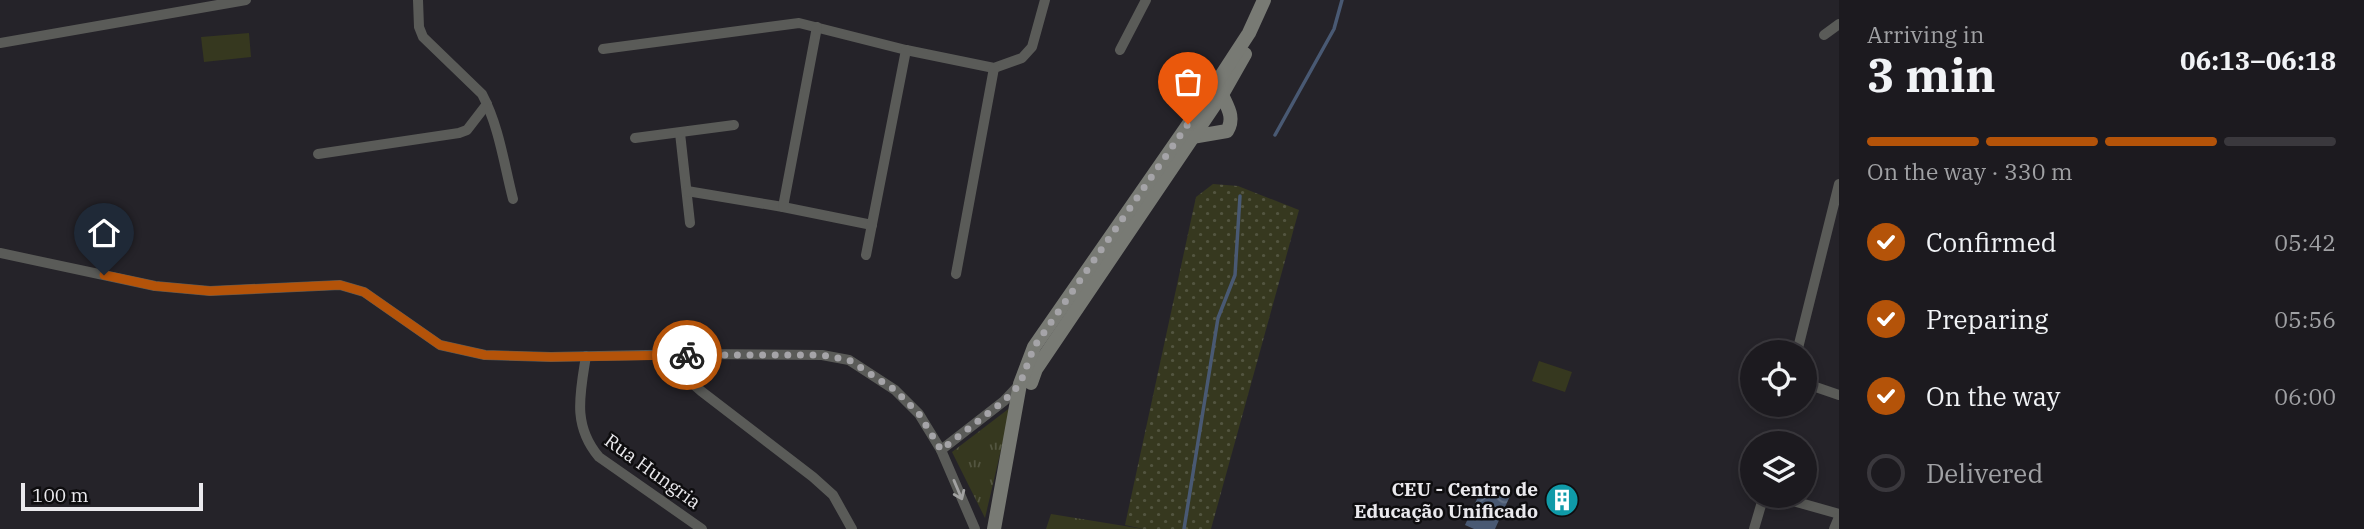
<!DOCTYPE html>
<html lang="en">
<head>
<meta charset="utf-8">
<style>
	body { margin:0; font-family:"IBM Plex Serif",serif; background:#252328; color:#f1f3f6; height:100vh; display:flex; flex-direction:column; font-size:26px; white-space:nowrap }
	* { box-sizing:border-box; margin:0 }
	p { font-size:23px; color:#a0a1a4 }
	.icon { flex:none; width:38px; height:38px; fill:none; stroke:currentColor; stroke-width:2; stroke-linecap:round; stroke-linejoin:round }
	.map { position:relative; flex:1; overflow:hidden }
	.side { display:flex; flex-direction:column; background:#1c1a1f; width:525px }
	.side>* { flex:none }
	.fabs { position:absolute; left:1740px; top:340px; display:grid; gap:14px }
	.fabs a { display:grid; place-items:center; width:77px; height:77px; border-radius:50%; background:#1c1a1f; box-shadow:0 4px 10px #0003,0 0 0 2px #3a383d; font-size:35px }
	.scale { position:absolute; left:21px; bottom:18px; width:182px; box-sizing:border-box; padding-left:7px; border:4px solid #eae9ed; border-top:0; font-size:19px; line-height:24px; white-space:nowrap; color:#eae9ed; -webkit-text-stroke:5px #0e0d0f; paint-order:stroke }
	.pin { position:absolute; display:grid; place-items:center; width:60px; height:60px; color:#fff; margin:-72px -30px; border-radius:50% 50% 50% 0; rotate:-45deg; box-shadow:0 0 7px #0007 }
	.pin .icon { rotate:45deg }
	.courier { position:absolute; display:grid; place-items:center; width:70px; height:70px; margin:-35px; border:5px solid #b45309; border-radius:50%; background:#fff; color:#222; box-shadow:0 2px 9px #0007 }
	.overview em { font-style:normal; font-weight:700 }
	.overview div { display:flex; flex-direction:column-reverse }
	.overview { display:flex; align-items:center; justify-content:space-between; height:119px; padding:0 28px }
	h1 { font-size:46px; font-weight:700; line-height:52px }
	.bar { display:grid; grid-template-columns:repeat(4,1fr); gap:10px 7px; align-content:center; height:84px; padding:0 28px }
	.bar i { height:9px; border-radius:5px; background:#3a383d }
	.bar .active { background:#b45309 }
	.bar p { grid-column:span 4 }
	ol { padding:0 28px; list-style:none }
	li { display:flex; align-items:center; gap:21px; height:77px }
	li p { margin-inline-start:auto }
	li .icon { padding:7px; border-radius:50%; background:#b45309; color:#fff; stroke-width:4 }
	li:last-child { color:#a0a1a4 }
	li i { width:38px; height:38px; border:4px solid #3a383d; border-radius:50% }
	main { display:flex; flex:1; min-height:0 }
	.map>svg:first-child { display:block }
</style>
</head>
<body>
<main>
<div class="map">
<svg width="1839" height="529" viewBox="0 0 1839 529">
	<defs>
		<pattern id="grass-dots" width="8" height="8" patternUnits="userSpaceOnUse" patternTransform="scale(1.75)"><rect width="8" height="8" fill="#36381f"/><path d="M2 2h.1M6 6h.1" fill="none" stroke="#535540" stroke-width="1.8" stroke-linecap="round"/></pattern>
		<pattern id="park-tufts" width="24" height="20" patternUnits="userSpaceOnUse" patternTransform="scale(1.75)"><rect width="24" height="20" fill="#36381f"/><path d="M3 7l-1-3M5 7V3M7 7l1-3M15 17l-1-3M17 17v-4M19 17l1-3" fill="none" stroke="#535540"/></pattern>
		<pattern id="water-waves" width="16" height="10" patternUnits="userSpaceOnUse" patternTransform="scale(1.75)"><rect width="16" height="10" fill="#495973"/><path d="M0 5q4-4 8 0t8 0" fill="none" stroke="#637187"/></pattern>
	</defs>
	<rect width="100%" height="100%" fill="#252329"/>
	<polygon fill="url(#grass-dots)" points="1213,184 1238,186 1299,210 1211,529 1143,529 1125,525 1196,197"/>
	<g fill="url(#park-tufts)">
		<polygon points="1011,407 985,518 952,452"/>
		<polygon points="1051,514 1143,529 1046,529"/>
	</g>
	<g fill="#36381f">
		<polygon points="249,33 251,57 204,62 201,37"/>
		<polygon points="1539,361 1572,372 1565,392 1532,381"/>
	</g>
	<polygon fill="url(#water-waves)" points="1484,484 1510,496 1495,529 1474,529 1465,525"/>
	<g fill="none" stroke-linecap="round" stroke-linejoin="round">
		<g stroke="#495973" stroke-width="3.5">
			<polyline points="1275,135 1334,29 1342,0"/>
			<polyline points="1184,529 1218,318 1235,275 1240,196"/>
		</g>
		<g stroke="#5a5b58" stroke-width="10">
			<path d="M418,0l1,27 4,10 59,57c17,32 22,70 31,105"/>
			<polyline points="1824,35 1839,24"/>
			<polyline points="0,43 246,0"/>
			<polyline points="603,49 799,23 906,50 994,68 1022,58 1032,47 1045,0"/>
			<polyline points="1120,50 1146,0"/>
			<polyline points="680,133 690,223"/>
			<polyline points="635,138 734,125"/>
			<polyline points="318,154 459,133 467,130 487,104"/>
			<polyline points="687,191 783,207 872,225"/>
			<polyline points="783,207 817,27"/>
			<polyline points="0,253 155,286 210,291 340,285 364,292 440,345 485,355 551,357 694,354 822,355 849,360 895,390 919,414 941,450 975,529"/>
			<polyline points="866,255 906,50"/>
			<polyline points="956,274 994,68"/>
			<polyline points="1797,352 1839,184"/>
			<polyline points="660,355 701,391 813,477 833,495 852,529"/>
			<path d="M586,356c-6,38 -14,69 13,101l103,72"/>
			<polyline points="1804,383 1839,395"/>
			<polyline points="941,450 1004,401 1021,383"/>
			<polyline points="1772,495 1839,514"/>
			<polyline points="1754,529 1764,495"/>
			<polyline points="1834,529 1839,517"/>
		</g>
		<g stroke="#787a74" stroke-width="14">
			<path d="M1192,137l35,-6c8,-13 1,-23 -5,-36"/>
			<polyline points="1031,383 1036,369 1224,91 1245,54"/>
			<polyline points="994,529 1020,384 1034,347 1204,102 1249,33 1264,0"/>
		</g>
	</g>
	<defs><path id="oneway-shaft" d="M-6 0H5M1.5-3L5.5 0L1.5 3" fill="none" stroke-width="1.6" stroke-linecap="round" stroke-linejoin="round" transform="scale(1.75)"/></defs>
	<use stroke="#a2a2a2" href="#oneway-shaft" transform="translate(958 490) rotate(67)"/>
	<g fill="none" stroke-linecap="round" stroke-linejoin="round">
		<polyline stroke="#a5a4a8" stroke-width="7" stroke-dasharray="0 12.6" points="687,355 821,355 849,360 895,390 919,414 941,450 1004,401 1020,384 1034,347 1188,124"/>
		<polyline stroke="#b45309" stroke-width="9" points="104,275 155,286 210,291 340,285 364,292 440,345 485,355 551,357 687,355"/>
	</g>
	<defs>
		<symbol id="building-disc" viewBox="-11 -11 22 22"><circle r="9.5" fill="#0f9aa8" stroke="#0e0d0f"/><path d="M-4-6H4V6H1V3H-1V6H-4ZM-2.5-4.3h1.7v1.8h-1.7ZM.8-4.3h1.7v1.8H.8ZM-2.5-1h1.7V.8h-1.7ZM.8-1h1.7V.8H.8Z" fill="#fff"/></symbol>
	</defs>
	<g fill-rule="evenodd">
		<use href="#building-disc" x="1543" y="481" width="38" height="38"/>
	</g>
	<g text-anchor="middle" stroke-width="5" stroke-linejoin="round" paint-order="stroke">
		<g font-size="19" fill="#eae9ed" stroke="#0e0d0f">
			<text transform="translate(653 471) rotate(36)" y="7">Rua Hungria</text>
		</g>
		<g font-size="19" font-weight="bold" fill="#eae9ed" stroke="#0e0d0f" text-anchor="end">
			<text x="1538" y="496">CEU - Centro de<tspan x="1538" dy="22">Educação Unificado</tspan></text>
		</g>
	</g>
</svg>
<div class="fabs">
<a><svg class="icon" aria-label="locate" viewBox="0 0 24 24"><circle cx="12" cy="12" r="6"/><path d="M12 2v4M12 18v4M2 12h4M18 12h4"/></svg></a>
<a><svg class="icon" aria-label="layers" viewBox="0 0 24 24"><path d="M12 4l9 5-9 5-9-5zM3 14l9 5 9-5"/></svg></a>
</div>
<div class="scale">100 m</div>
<div class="pin" style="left:1188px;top:124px;background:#ea580c"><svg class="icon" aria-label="bag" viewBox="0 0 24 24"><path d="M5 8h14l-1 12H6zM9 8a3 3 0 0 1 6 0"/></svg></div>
<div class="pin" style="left:104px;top:275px;background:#1f2937"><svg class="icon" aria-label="home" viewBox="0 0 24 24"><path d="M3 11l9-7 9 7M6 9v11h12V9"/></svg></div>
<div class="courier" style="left:687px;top:355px"><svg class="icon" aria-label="bike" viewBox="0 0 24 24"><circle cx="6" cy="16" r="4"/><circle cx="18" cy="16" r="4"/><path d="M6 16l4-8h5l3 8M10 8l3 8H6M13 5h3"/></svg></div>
</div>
<section class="side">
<div class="overview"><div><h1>3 min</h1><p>Arriving in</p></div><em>06:13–06:18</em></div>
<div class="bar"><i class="active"></i><i class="active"></i><i class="active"></i><i></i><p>On the way · 330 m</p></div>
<ol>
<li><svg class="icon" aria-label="check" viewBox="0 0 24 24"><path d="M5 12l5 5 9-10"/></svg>Confirmed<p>05:42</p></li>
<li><svg class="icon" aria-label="check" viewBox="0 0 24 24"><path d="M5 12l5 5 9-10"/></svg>Preparing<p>05:56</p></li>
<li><svg class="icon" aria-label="check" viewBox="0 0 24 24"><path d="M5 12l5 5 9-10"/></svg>On the way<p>06:00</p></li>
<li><i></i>Delivered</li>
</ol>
</section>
</main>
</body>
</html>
